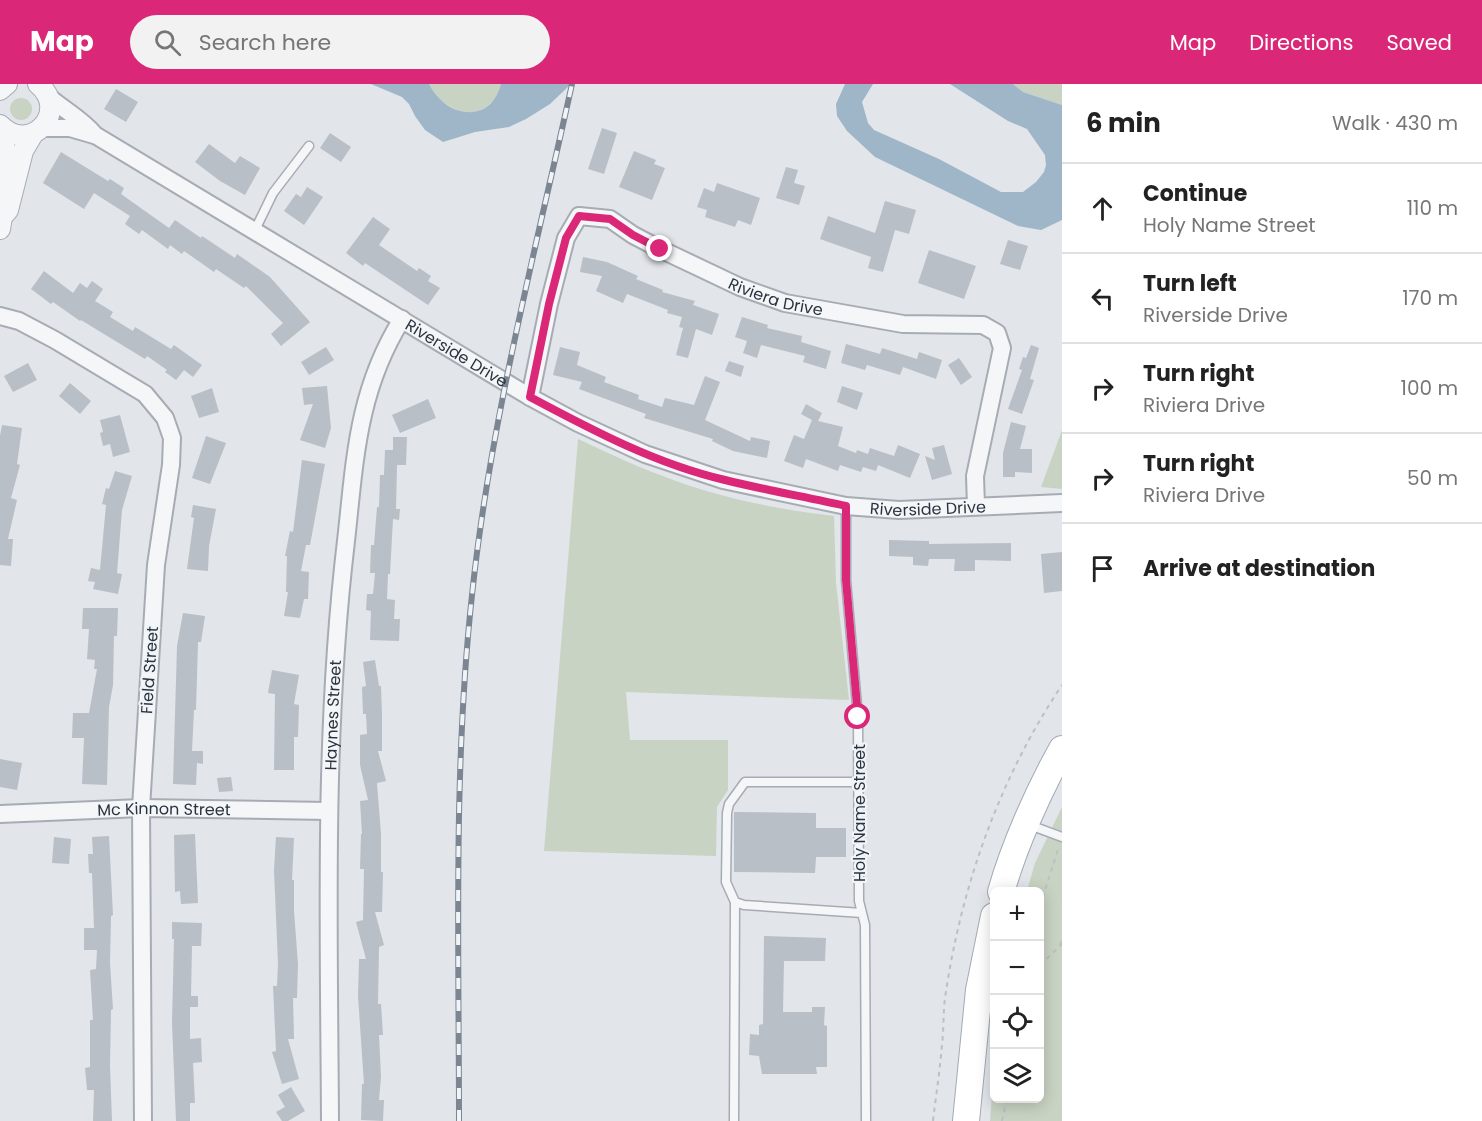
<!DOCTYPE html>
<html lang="en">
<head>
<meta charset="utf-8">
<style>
  :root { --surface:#fff; --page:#f2f2f2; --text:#222; --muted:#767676; --line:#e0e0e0; --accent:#db2777 }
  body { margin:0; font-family:Poppins,sans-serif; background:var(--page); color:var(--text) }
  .controls { position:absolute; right:18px; bottom:18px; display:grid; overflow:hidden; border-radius:9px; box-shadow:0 3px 15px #0003 }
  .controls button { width:54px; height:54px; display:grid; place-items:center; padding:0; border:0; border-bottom:2px solid var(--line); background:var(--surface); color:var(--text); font:30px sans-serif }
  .stop { position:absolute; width:18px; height:18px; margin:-14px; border:4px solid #db2777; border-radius:50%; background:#fff }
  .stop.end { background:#db2777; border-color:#fff; box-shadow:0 2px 6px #0008 }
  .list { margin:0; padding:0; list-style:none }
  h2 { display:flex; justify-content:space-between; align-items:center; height:78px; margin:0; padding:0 24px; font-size:26px }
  h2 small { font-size:20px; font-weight:400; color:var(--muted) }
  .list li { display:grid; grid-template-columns:39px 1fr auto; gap:18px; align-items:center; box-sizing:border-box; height:90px; padding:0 24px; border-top:2px solid var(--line) }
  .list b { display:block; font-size:22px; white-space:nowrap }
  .list p { margin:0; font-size:20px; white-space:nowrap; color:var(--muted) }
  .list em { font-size:20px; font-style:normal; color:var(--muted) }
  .icon { flex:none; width:33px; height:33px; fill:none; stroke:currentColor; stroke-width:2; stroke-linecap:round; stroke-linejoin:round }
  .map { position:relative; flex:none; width:1062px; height:1037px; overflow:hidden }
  header { display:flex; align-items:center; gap:36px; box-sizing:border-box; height:84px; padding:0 30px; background:var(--accent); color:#fff }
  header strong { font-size:28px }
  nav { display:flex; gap:33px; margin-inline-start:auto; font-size:21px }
  .search { width:420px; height:54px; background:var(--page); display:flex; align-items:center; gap:15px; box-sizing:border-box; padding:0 21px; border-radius:33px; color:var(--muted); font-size:22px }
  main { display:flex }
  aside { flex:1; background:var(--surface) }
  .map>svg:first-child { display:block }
</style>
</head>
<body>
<header>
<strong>Map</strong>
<div class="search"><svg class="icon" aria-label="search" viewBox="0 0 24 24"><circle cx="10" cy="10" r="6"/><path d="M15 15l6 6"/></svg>Search here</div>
<nav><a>Map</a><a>Directions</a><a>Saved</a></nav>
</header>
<main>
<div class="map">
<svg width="1062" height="1037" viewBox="0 0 1062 1037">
  <rect width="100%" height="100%" fill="#e2e5ea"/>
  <!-- green -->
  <path fill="#c9d3c3" d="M420,0H505C477,47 454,28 420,0Z
    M1013,0H1062V21L1023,8Z
    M10 25a11 11 0 1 1 22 0a11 11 0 1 1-22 0Z
    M1062,346V405L1041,403Z
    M578,355C610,370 642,385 676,397C726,415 781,426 834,432L836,499L849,616L626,608L630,656H728V706L717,723L716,772L544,767Z
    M1062,723V1037H990L994,985V1014H1040V808L1027,807L1035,779Z"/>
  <!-- water -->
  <path fill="#9eb6c8" d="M371,0H429C445,33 490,42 501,0H571L550,20L526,35L509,43L475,48L443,58L425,46L415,32L409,20L402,13Z
    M845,0H873L862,18L868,39L874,46L939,75L1001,108H1023L1036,98L1044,88L1046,81L1045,71L1027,45L1008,37L950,0H1013L1023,8L1062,21V136L1041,146L1018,142L875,73L847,47L837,32L836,20Z"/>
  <!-- building -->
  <path fill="#b9bfc6" d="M116,5L138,18L126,38L104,25Z
    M602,44L617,49L604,90L588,85Z
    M330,49L351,63L341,78L320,64Z
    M209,60L235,79L240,72L260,84L245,111L220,97L195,78Z
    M634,67L656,76L654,80L665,84L652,116L619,103Z
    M61,68L108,97L110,95L124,104L121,110L169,144L175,136L201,154L202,152L235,174L237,170L270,193L310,238L281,262L271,250L283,239L246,202L244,204L216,185L214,188L184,167L182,170L170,161L168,165L142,146L139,150L125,140L130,132L94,109L84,125L43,99Z
    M786,83L798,86L794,99L805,102L799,121L776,114Z
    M717,99L760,114L751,141L738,136L735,143L705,133L707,126L697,123L704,104L714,108Z
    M307,103L323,113L304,141L284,127L296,110L301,113Z
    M885,117L916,126L909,150L895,146L883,188L868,184L871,173L820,155L828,132L875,149Z
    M373,133L390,145L379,161L417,187L419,184L431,192L428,197L440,204L428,221L365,179L363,182L346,169Z
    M1008,156L1028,162L1020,186L1000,180Z
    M929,166L976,182L964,215L918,199Z
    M583,173L607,178L638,192L636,195L663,206L662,208L695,217L693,221L719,230L712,251L696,245L688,274L676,271L683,244L679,243L682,233L667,229L668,226L627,210L623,219L596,207L602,192L580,188Z
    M44,187L73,209L80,199L87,204L92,197L103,205L95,217L113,228L110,233L133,247L135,243L171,265L174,261L202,281L193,293L184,286L176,296L165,288L167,286L147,272L145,275L81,236L80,237L53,218L51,220L31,205Z
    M742,233L768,241L767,244L802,252L801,258L831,267L826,285L803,278L805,272L761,261L757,274L743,269L747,257L735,253Z
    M846,260L880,270L882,264L917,275L919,268L942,276L936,295L903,283L900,291L867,281L865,286L841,279Z
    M1031,261L1039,264L1030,295L1034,296L1022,330L1008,325L1022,286L1019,285L1023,273L1026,274Z
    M326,263L334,276L309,291L301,278Z
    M560,263L580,268L577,281L606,293L604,298L639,311L638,315L662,323L665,314L694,321L705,292L720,298L705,336L750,357L751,353L770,357L767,374L733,367L712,357L713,355L644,334L646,330L579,305L582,298L553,291Z
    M959,274L972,293L961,301L948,281Z
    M729,277L744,282L741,293L725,287Z
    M28,279L37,296L13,308L4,292Z
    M70,299L91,317L80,330L59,312Z
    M327,302L331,344L325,364L300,356L313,320L304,321L302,304Z
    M842,302L863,309L857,326L837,318Z
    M212,304L219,328L199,334L191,312Z
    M428,315L436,334L400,349L392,331Z
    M806,320L822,329L818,337L843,343L838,362L856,369L857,366L868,370L870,364L894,372L898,361L920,370L910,394L878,381L876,387L863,383L861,388L840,381L838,387L806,375L803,384L784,377L794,351L804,355L812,336L801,330Z
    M120,331L130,368L113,373L110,360L103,362L100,349L103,348L100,336Z
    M1011,338L1026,342L1020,365H1032V389L1015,388V393H1003V369Z
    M2,341L22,344L17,380L20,381L11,414L17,416L8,455H13L11,482L0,481V352Z
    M206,352L226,359L210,400L192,394Z
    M393,353H407L406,381H397L396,425H400L399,436L393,435L390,490H388L387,515L395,516L394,535H400L399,557L370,556L371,527L366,526L367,510H373L375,489H370L371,461H374L377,423H379L380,391H384L385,366H393Z
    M944,361L952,390L932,396L925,372L935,376L932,364Z
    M302,376L325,380L310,461H306L301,487L309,488L308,515H304L300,534L284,532L288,508H286L287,472H285L290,447L293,448Z
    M115,387L132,392L122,426L117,489L122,490L118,510L93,505L95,498L88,497L91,484L100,486L106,421L102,420L106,404L109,405Z
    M193,421L216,425L209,462L208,487L187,485L194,434L191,433Z
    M889,456L929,457V460L1011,459V477L975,476V487H954L955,475H929L928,482L913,481V473L889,472Z
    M1062,468V507L1044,509L1041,470Z
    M83,524H118L117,552H114L113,601L109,623L107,701L82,700L84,654H72L73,629H89L97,585H94L95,576L87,575L89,545H82Z
    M183,529L205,532L201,558H198L196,626H194L192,667H203V680L197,679L196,701L173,700L177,562Z
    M375,576L379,602H381L382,630V667H378L386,697L377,699L381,750V788H383L382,828H375L384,861L379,863L378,920H381L383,951H379L381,993L379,1016H384L383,1037L361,1036L362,1000H364L358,912L359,875H366L356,838L363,836L364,785H360L361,750H362L360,717L368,716L360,681V651L367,650L366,630H363L362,603L366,602L363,578Z
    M272,586L299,591L294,620L299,621L298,653H294V686H274L275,610L268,609Z
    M0,675L22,679L17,706L0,703Z
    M231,693L233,707L219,708L217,694Z
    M734,728L816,729V744H846V773H816L815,789L734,788Z
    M195,750L198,819L181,820L180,807L175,808L174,751Z
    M109,752L113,831L111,832L110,879L113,925L111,926L110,982L112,1037H93L94,1006H87L85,984L90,983V936H93L90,886L96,885L97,866H84V844H94L92,789H89L88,770H93L92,753Z
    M54,753L71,755L69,780L52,779Z
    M276,753L294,754L292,796H294V827L298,880L297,914H293L294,955H288L299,995L282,1000L272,968L276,967L273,902H277L278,880L274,786Z
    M172,838L202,839L201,862H192L191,912H198V923H190V955L201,954L202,978L193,979L195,1019H190V1037H176L172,939L174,855H172Z
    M764,852L826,854L825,877H784L783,928H812V923H825L824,941L827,942V983H816L817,990H762L759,972L749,971L750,950L759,951V941L763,940Z
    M291,1003L305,1027L288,1037H282L276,1028L285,1023L278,1011Z"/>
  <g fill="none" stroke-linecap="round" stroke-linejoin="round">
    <defs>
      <path id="service" d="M255,146L273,109L309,62
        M846,422V496L858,633L859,817L865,841L866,1037
        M859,698H745L729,720L727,729L726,798L735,818L744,821L862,829
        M1027,740L1062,753
        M734,1037L735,818"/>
      <g id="minor">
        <path id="s1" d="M49,13C64,26 82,35 95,51L530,313L578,339L645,370L723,396L846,422L899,426L1062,419"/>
        <path d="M42,44H70L94,51"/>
        <path d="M0,232L19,237L55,256L145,310L165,334L172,354L171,381L156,481L141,724L143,1037"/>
        <path id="s2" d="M530,313L549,220L566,154L579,132L610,135L633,151L660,165L740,203L785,219L903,240L983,241L997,249L1002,264L975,392L976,422"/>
        <path id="s3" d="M0,730L141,724L328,727"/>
        <path id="s4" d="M330,1037C329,843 323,650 346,457C355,376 357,307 402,235"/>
      </g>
      <path id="tertiary" d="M0,6L7,0
        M0,41C30,72 71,27 38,0
        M0,108C3,86 7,66 2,43
        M0,145L2,133L8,126L23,67L33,50"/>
      <path id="primary" d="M1001,808C1014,762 1039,706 1062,665
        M966,1037L979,906L994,832"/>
    </defs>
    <!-- service casing -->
    <use href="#service" stroke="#a7acb4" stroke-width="11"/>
    <!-- minor casing -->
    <use href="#minor" stroke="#a7acb4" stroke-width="20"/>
    <!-- tertiary casing -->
    <use href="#tertiary" stroke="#a7acb4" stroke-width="22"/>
    <!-- primary casing -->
    <use href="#primary" stroke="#a1abb5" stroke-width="28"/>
    <!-- path -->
    <path stroke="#bbc0c5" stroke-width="2" stroke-dasharray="4.5 4.5" stroke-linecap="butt" d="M1040,822L1059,762
      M1060,861L1062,855
      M1040,881L1062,860
      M933,1037C936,1011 940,986 942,960C944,945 943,929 945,914C961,803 999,695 1062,601
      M1002,1037L1007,1014"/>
    <!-- service -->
    <use href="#service" stroke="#f4f6f8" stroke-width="8"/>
    <!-- minor -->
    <use href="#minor" stroke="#f4f6f8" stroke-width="16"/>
    <!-- tertiary -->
    <use href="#tertiary" stroke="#f4f6f8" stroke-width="20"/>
    <!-- primary -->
    <use href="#primary" stroke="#fff" stroke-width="26"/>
    <defs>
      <path id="rail" d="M459,1037C459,861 453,686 472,511C490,339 535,169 572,0"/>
    </defs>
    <!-- rail casing -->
    <use href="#rail" stroke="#7c8693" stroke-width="6"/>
    <!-- rail -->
    <use href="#rail" stroke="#f1f4f7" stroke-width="4" stroke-dasharray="11" stroke-linecap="butt"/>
  </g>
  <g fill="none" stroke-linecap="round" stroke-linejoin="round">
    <!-- route -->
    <path stroke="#db2777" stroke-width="8" d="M660,165L633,151L610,135L579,132L566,154L549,220L530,313C592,346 656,380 725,396C765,406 806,413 846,422V496L858,633"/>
  </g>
  <g text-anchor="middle" stroke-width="4.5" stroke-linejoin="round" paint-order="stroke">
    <!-- street labels -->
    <g font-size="16" fill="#2a3441" stroke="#f1f4f7">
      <text dy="6" stroke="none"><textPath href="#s2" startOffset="404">Riviera Drive</textPath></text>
      <text dy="6" stroke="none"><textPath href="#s1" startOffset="482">Riverside Drive</textPath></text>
      <text dy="6" stroke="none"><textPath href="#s1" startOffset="986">Riverside Drive</textPath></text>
      <text transform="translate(149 586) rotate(-86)" y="6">Field Street</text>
      <text dy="6" stroke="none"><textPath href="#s4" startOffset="406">Haynes Street</textPath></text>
      <text dy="6" stroke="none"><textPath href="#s3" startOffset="164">Mc Kinnon Street</textPath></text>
      <text transform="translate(859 729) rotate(-90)" y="6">Holy Name Street</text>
    </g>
  </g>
</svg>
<div class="controls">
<button>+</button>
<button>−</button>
<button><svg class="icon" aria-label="locate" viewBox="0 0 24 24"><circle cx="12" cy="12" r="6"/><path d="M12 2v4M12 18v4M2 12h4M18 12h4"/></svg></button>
<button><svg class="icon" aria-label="layers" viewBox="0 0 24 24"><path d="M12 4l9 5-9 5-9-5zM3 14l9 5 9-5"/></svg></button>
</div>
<div class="stop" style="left:858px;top:633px"></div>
<div class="stop end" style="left:660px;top:165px"></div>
</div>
<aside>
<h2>6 min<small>Walk · 430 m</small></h2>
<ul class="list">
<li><svg class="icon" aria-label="ahead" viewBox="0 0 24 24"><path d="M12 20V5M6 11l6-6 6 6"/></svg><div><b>Continue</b><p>Holy Name Street</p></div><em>110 m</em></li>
<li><svg class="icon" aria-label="left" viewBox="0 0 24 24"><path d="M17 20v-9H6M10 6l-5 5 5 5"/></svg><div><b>Turn left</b><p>Riverside Drive</p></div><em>170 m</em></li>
<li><svg class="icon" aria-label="right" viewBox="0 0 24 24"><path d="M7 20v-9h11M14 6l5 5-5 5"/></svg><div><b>Turn right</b><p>Riviera Drive</p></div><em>100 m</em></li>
<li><svg class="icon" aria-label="right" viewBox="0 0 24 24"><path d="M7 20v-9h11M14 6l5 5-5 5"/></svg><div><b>Turn right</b><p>Riviera Drive</p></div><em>50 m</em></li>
<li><svg class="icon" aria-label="arrive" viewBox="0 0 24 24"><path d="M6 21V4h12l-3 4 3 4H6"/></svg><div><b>Arrive at destination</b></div></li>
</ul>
</aside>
</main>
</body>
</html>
